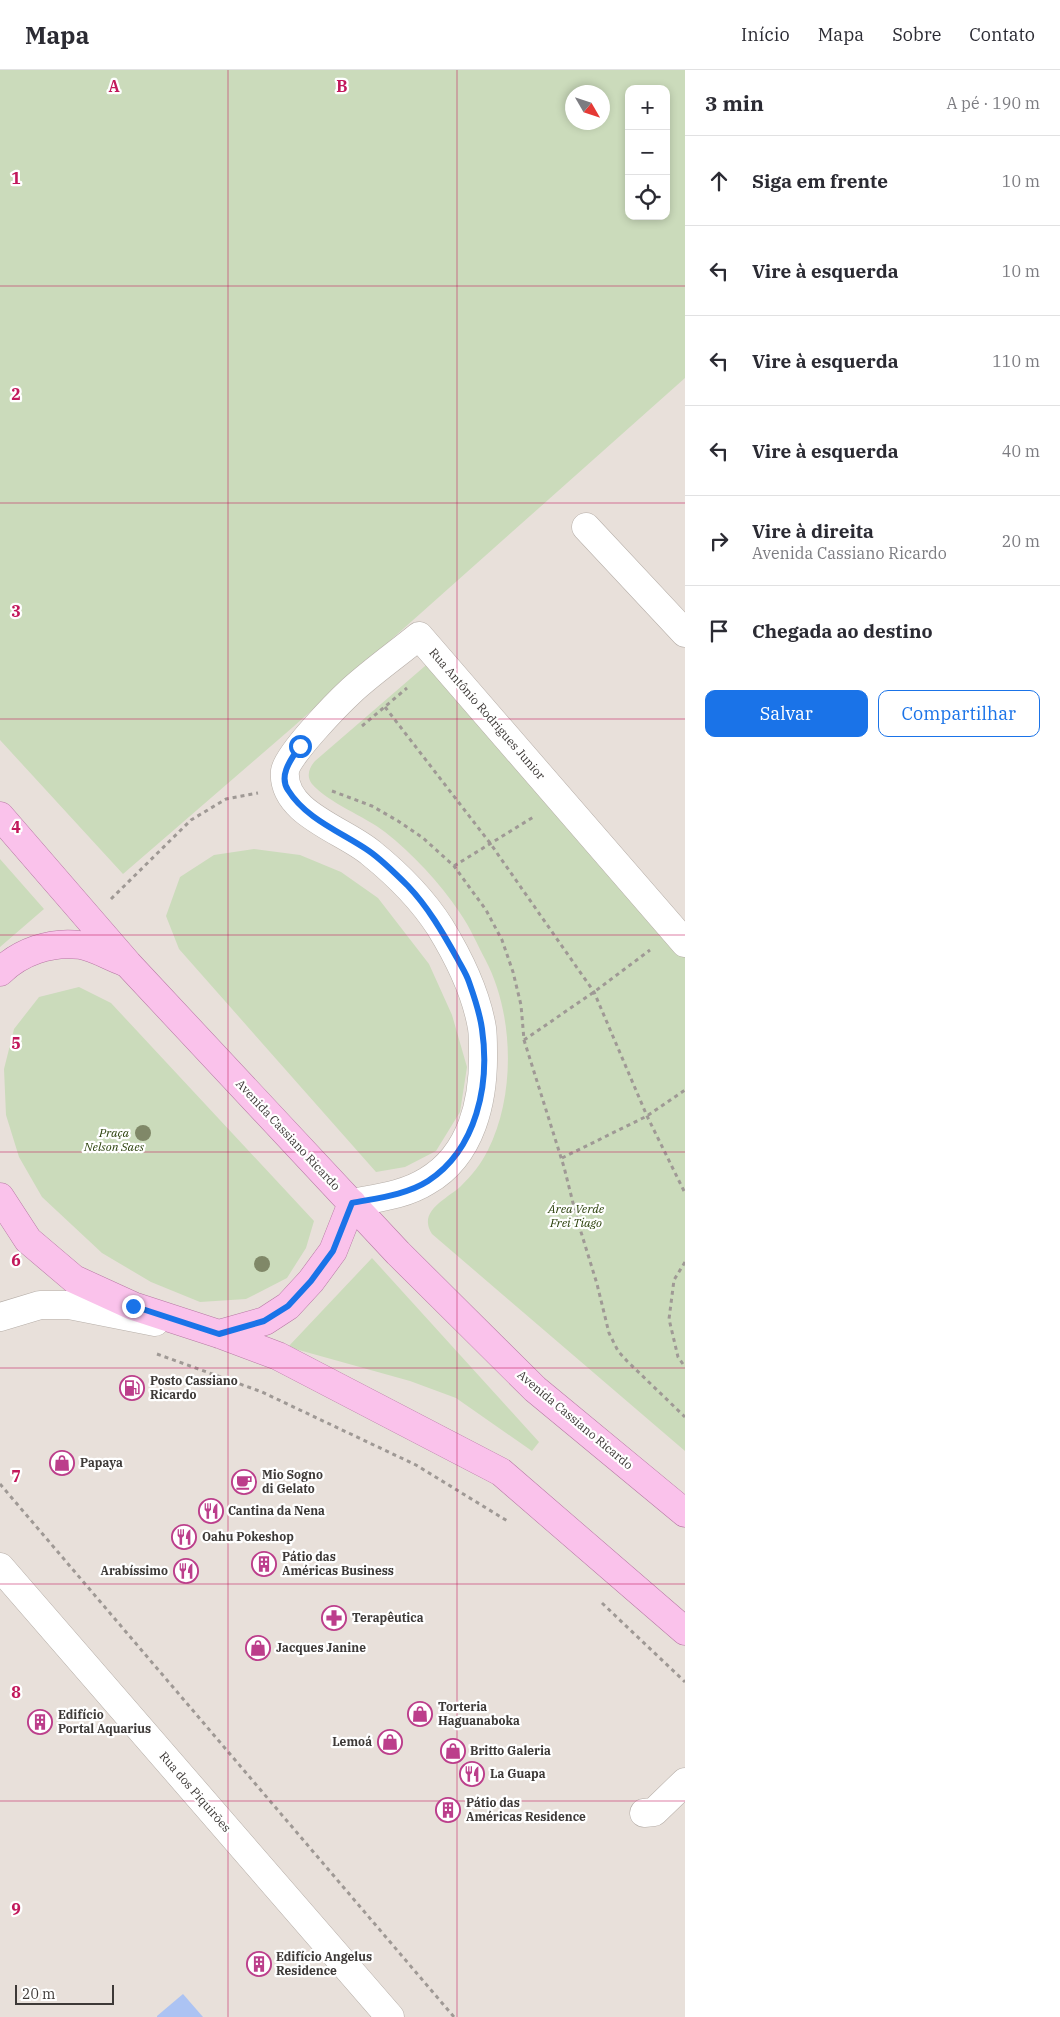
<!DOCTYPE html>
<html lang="pt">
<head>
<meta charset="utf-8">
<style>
  :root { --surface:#fff; --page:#f7f7f7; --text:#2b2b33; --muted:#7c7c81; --line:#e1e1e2; --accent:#1a73e8 }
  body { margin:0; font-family:"IBM Plex Serif",serif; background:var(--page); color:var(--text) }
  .controls { position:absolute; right:15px; top:15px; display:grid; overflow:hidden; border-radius:10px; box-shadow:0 2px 8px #0003 }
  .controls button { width:45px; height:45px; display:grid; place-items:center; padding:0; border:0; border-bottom:1px solid var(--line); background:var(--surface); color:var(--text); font:25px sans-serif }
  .compass { position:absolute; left:565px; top:15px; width:45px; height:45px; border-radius:50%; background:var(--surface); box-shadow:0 2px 8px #0003; rotate:129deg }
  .scale { position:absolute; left:15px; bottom:12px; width:99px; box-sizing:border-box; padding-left:5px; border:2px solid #3d3937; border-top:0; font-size:14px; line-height:18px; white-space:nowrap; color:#3d3937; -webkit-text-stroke:4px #fff; paint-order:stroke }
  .stop { position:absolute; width:15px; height:15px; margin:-11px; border:4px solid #1a73e8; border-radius:50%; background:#fff }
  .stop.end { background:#1a73e8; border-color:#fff; box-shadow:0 1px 5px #0008 }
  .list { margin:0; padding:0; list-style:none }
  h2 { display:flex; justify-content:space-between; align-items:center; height:65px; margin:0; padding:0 20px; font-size:21px }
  h2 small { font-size:16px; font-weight:400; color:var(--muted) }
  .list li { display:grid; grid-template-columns:32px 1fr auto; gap:15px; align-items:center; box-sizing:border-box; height:90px; padding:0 20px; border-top:1px solid var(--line) }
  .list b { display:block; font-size:19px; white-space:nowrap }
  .list p { margin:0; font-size:16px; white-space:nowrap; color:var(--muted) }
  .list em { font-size:16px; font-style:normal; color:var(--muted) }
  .actions { display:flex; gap:10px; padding:15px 20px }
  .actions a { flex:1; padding:11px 0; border:1px solid var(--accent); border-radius:10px; text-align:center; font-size:18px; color:var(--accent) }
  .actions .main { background:var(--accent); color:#fff }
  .icon { flex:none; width:28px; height:28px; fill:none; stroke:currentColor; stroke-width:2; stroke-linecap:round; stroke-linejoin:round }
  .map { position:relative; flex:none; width:685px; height:1947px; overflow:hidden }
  header { display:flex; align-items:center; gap:30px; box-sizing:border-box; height:70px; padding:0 25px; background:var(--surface); border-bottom:1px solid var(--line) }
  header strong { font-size:24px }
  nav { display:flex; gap:28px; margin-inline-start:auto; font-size:18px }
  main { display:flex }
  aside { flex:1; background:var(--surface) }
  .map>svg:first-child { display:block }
</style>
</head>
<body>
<header>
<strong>Mapa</strong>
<nav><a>Início</a><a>Mapa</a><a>Sobre</a><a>Contato</a></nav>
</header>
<main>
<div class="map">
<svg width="685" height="1947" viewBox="0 0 685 1947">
  <rect width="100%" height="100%" fill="#e8e0da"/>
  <!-- green -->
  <path fill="#cbdbbb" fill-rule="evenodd" d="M0,0H685V308L293,657L123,804L0,670ZM629,19H666V146H629ZM572,22H602V52H572Z
    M432,590L685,883V1381L432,1164C417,1141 447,1129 461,1116C472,1105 481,1094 488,1080C516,1025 514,943 485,889C477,874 470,857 460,843C440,813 413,784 385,762C366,747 327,732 312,714C306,706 309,698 315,691Z
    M254,779L300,785L341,802L378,828L429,894L452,945L467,997L460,1042L436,1081L405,1097L376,1102L179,879L166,846L180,807L214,785Z
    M0,789L44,839L0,877Z
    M79,917L111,933L314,1151L306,1178L287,1208L246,1229L200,1232L151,1212L102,1183L42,1127L19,1087L6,1045L4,999L14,959L39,927Z
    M372,1188L539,1372L532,1381L456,1328L410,1311L288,1277Z"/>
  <!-- water -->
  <path fill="#acc3f3" d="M183,1924L203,1947H157V1946Z"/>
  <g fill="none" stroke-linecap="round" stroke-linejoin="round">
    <defs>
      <path id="minor" d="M586,457L685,563
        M352,1133C377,1128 405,1125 427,1111C472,1085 484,1030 483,981C483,974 483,965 482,958C476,922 459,888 440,857C422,829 397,804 371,783C344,760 281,743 285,701C287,685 338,633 352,620C373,601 397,584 419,566L685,873
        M0,1247L40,1235H69L155,1252
        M0,1497L390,1947
        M644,1743L654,1742L685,1712"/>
      <path id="major" d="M0,746L128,894L398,1183L535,1319L685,1443
        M0,902C20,882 51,871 80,875C94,877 110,887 124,892
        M0,1127L28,1170L74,1209L133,1236L219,1264L278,1286L501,1402L685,1561
        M219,1264L265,1251L288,1236L311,1211L333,1181L352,1133"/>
    </defs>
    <!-- minor casing -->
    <use href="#minor" stroke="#b6aea8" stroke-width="29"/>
    <!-- major casing -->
    <use href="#major" stroke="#b678a3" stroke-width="29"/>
    <!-- path -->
    <path stroke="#9f9995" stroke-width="3" stroke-dasharray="4 4" stroke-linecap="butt" d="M385,637L490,773L594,922L647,1046L685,1123
      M362,656L407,618
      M332,721L372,736L398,751L423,768L454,796L486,840L502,870L513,902L521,935L524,970L564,1097L577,1149L597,1214L609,1263L618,1281L627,1291L685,1347
      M454,796L535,746
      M111,829L191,750L226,729L258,723
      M524,970L594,922L650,880
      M562,1088L647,1046L685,1020
      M685,1192L674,1210L669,1249L678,1287L685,1297
      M157,1284L262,1322L416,1395L509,1452
      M0,1414L454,1947
      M602,1533L685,1612"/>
    <!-- minor -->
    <use href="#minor" stroke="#fff" stroke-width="28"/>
    <!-- major -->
    <use href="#major" stroke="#fac2eb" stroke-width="28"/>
  </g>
  <!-- trees -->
  <g fill="#808868">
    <circle cx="143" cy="1063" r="8"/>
    <circle cx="262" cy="1194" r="8"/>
  </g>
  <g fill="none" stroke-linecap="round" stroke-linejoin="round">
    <!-- route -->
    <path stroke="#1a73e8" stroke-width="6" d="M133,1236L219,1264L264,1251L288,1236L311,1211L333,1181L352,1133C377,1128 406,1125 428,1111C477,1079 490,1014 482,959C480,944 474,926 469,912C466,903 461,896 457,888C443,863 428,837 408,816C396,804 382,790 369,781C341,762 306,749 288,720C278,705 292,688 300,676"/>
  </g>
  <!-- grid -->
  <path fill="none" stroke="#c2185b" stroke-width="1" stroke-opacity="0.55" d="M228,0V1947M457,0V1947M0,216H685M0,433H685M0,649H685M0,865H685M0,1082H685M0,1298H685M0,1514H685M0,1731H685"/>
  <!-- icons -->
  <defs>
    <symbol id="fuel-ring" viewBox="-11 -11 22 22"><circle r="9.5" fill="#fff" stroke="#bc3e8b" stroke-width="1.5"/><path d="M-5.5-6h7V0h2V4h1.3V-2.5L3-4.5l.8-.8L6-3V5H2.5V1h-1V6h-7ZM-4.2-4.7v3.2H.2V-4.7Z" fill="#bc3e8b"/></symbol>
    <symbol id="shop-ring" viewBox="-11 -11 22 22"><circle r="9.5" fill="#fff" stroke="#bc3e8b" stroke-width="1.5"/><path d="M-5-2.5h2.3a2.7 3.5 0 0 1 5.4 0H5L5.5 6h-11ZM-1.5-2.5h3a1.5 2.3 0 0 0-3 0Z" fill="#bc3e8b"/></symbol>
    <symbol id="cafe-ring" viewBox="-11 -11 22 22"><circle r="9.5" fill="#fff" stroke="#bc3e8b" stroke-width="1.5"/><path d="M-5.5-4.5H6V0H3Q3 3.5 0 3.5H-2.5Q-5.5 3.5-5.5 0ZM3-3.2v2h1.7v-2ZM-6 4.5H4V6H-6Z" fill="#bc3e8b"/></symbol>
    <symbol id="restaurant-ring" viewBox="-11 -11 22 22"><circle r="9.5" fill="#fff" stroke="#bc3e8b" stroke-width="1.5"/><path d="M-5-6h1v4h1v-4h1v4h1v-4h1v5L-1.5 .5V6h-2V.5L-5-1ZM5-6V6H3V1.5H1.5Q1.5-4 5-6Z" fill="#bc3e8b"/></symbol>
    <symbol id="building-ring" viewBox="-11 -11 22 22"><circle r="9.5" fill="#fff" stroke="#bc3e8b" stroke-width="1.5"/><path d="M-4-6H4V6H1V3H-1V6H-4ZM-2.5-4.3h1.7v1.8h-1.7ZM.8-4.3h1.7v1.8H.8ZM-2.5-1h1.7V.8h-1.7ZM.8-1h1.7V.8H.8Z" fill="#bc3e8b"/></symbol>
    <symbol id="pharmacy-ring" viewBox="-11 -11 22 22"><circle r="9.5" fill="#fff" stroke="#bc3e8b" stroke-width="1.5"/><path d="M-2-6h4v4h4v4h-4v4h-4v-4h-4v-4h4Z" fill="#bc3e8b"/></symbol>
  </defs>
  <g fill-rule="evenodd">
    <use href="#fuel-ring" x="118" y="1304" width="28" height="28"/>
    <use href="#shop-ring" x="48" y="1379" width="28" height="28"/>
    <use href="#cafe-ring" x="230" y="1398" width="28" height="28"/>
    <use href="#restaurant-ring" x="197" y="1427" width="28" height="28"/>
    <use href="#restaurant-ring" x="170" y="1453" width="28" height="28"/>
    <use href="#building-ring" x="250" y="1480" width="28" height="28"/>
    <use href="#restaurant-ring" x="172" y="1487" width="28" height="28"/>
    <use href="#pharmacy-ring" x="320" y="1534" width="28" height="28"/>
    <use href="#shop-ring" x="244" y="1564" width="28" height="28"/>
    <use href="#shop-ring" x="406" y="1630" width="28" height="28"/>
    <use href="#building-ring" x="26" y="1638" width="28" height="28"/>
    <use href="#shop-ring" x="376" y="1658" width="28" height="28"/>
    <use href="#shop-ring" x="439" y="1667" width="28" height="28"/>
    <use href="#restaurant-ring" x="458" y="1690" width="28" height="28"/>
    <use href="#building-ring" x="434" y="1726" width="28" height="28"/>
    <use href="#building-ring" x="245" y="1880" width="28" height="28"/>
  </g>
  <g text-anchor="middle" stroke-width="4.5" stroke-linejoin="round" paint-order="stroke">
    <!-- street labels -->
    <g font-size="12" fill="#3d3937" stroke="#fff">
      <text transform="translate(487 644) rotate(49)" y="4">Rua Antônio Rodrigues Junior</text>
      <text transform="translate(288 1065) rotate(47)" y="4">Avenida Cassiano Ricardo</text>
      <text transform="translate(575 1350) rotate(40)" y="4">Avenida Cassiano Ricardo</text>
      <text transform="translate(195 1722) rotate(49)" y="4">Rua dos Piquirões</text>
    </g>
    <!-- park labels -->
    <g font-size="12" font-style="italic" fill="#2a400a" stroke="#fff">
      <text x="114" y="1067">Praça<tspan x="114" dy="14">Nelson Saes</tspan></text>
      <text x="576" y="1143">Área Verde<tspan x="576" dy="14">Frei Tiago</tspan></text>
    </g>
    <!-- poi labels -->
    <g font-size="12" font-weight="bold" fill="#3d3937" stroke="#fff" text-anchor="start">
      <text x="150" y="1315">Posto Cassiano<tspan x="150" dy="14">Ricardo</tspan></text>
      <text x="80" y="1397">Papaya</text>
      <text x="262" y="1409">Mio Sogno<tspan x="262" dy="14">di Gelato</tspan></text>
      <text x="228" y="1445">Cantina da Nena</text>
      <text x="202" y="1471">Oahu Pokeshop</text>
      <text x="282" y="1491">Pátio das<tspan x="282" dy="14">Américas Business</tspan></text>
      <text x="168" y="1505" text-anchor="end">Arabíssimo</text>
      <text x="352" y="1552">Terapêutica</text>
      <text x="276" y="1582">Jacques Janine</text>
      <text x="438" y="1641">Torteria<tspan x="438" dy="14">Haguanaboka</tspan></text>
      <text x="58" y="1649">Edifício<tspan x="58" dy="14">Portal Aquarius</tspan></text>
      <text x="372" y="1676" text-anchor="end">Lemoá</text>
      <text x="470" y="1685">Britto Galeria</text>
      <text x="490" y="1708">La Guapa</text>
      <text x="466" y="1737">Pátio das<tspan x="466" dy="14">Américas Residence</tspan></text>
      <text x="276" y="1891">Edifício Angelus<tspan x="276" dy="14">Residence</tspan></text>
    </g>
  </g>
  <g font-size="16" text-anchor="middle" font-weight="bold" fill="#c2185b" stroke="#fff" stroke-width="4.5" stroke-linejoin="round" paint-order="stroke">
    <text x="114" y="22">A</text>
    <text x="342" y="22">B</text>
    <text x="16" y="114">1</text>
    <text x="16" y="330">2</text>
    <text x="16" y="547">3</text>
    <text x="16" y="763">4</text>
    <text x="16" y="979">5</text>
    <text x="16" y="1196">6</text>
    <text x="16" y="1412">7</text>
    <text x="16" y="1628">8</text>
    <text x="16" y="1845">9</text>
  </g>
</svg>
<div class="controls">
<button>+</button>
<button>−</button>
<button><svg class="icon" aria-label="locate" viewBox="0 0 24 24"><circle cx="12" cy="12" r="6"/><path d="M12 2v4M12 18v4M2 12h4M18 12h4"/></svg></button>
</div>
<svg class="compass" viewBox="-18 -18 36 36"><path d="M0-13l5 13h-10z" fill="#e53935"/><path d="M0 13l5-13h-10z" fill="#7c7c81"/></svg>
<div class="scale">20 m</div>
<div class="stop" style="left:300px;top:676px"></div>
<div class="stop end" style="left:133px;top:1236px"></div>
</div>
<aside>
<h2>3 min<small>A pé · 190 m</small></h2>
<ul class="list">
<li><svg class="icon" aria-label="ahead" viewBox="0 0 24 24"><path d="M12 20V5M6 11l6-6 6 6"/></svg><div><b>Siga em frente</b></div><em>10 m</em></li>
<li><svg class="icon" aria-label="left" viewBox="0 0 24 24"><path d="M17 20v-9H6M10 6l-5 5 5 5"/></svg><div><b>Vire à esquerda</b></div><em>10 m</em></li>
<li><svg class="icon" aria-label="left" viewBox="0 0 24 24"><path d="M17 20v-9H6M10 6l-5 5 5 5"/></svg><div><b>Vire à esquerda</b></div><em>110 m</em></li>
<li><svg class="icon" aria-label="left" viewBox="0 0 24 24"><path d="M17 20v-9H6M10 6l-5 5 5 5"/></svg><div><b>Vire à esquerda</b></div><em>40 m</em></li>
<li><svg class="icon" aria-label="right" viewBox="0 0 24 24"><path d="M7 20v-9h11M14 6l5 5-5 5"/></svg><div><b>Vire à direita</b><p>Avenida Cassiano Ricardo</p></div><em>20 m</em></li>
<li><svg class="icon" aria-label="arrive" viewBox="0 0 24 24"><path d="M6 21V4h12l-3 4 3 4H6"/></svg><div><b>Chegada ao destino</b></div></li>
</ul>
<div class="actions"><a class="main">Salvar</a><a>Compartilhar</a></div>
</aside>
</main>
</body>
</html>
